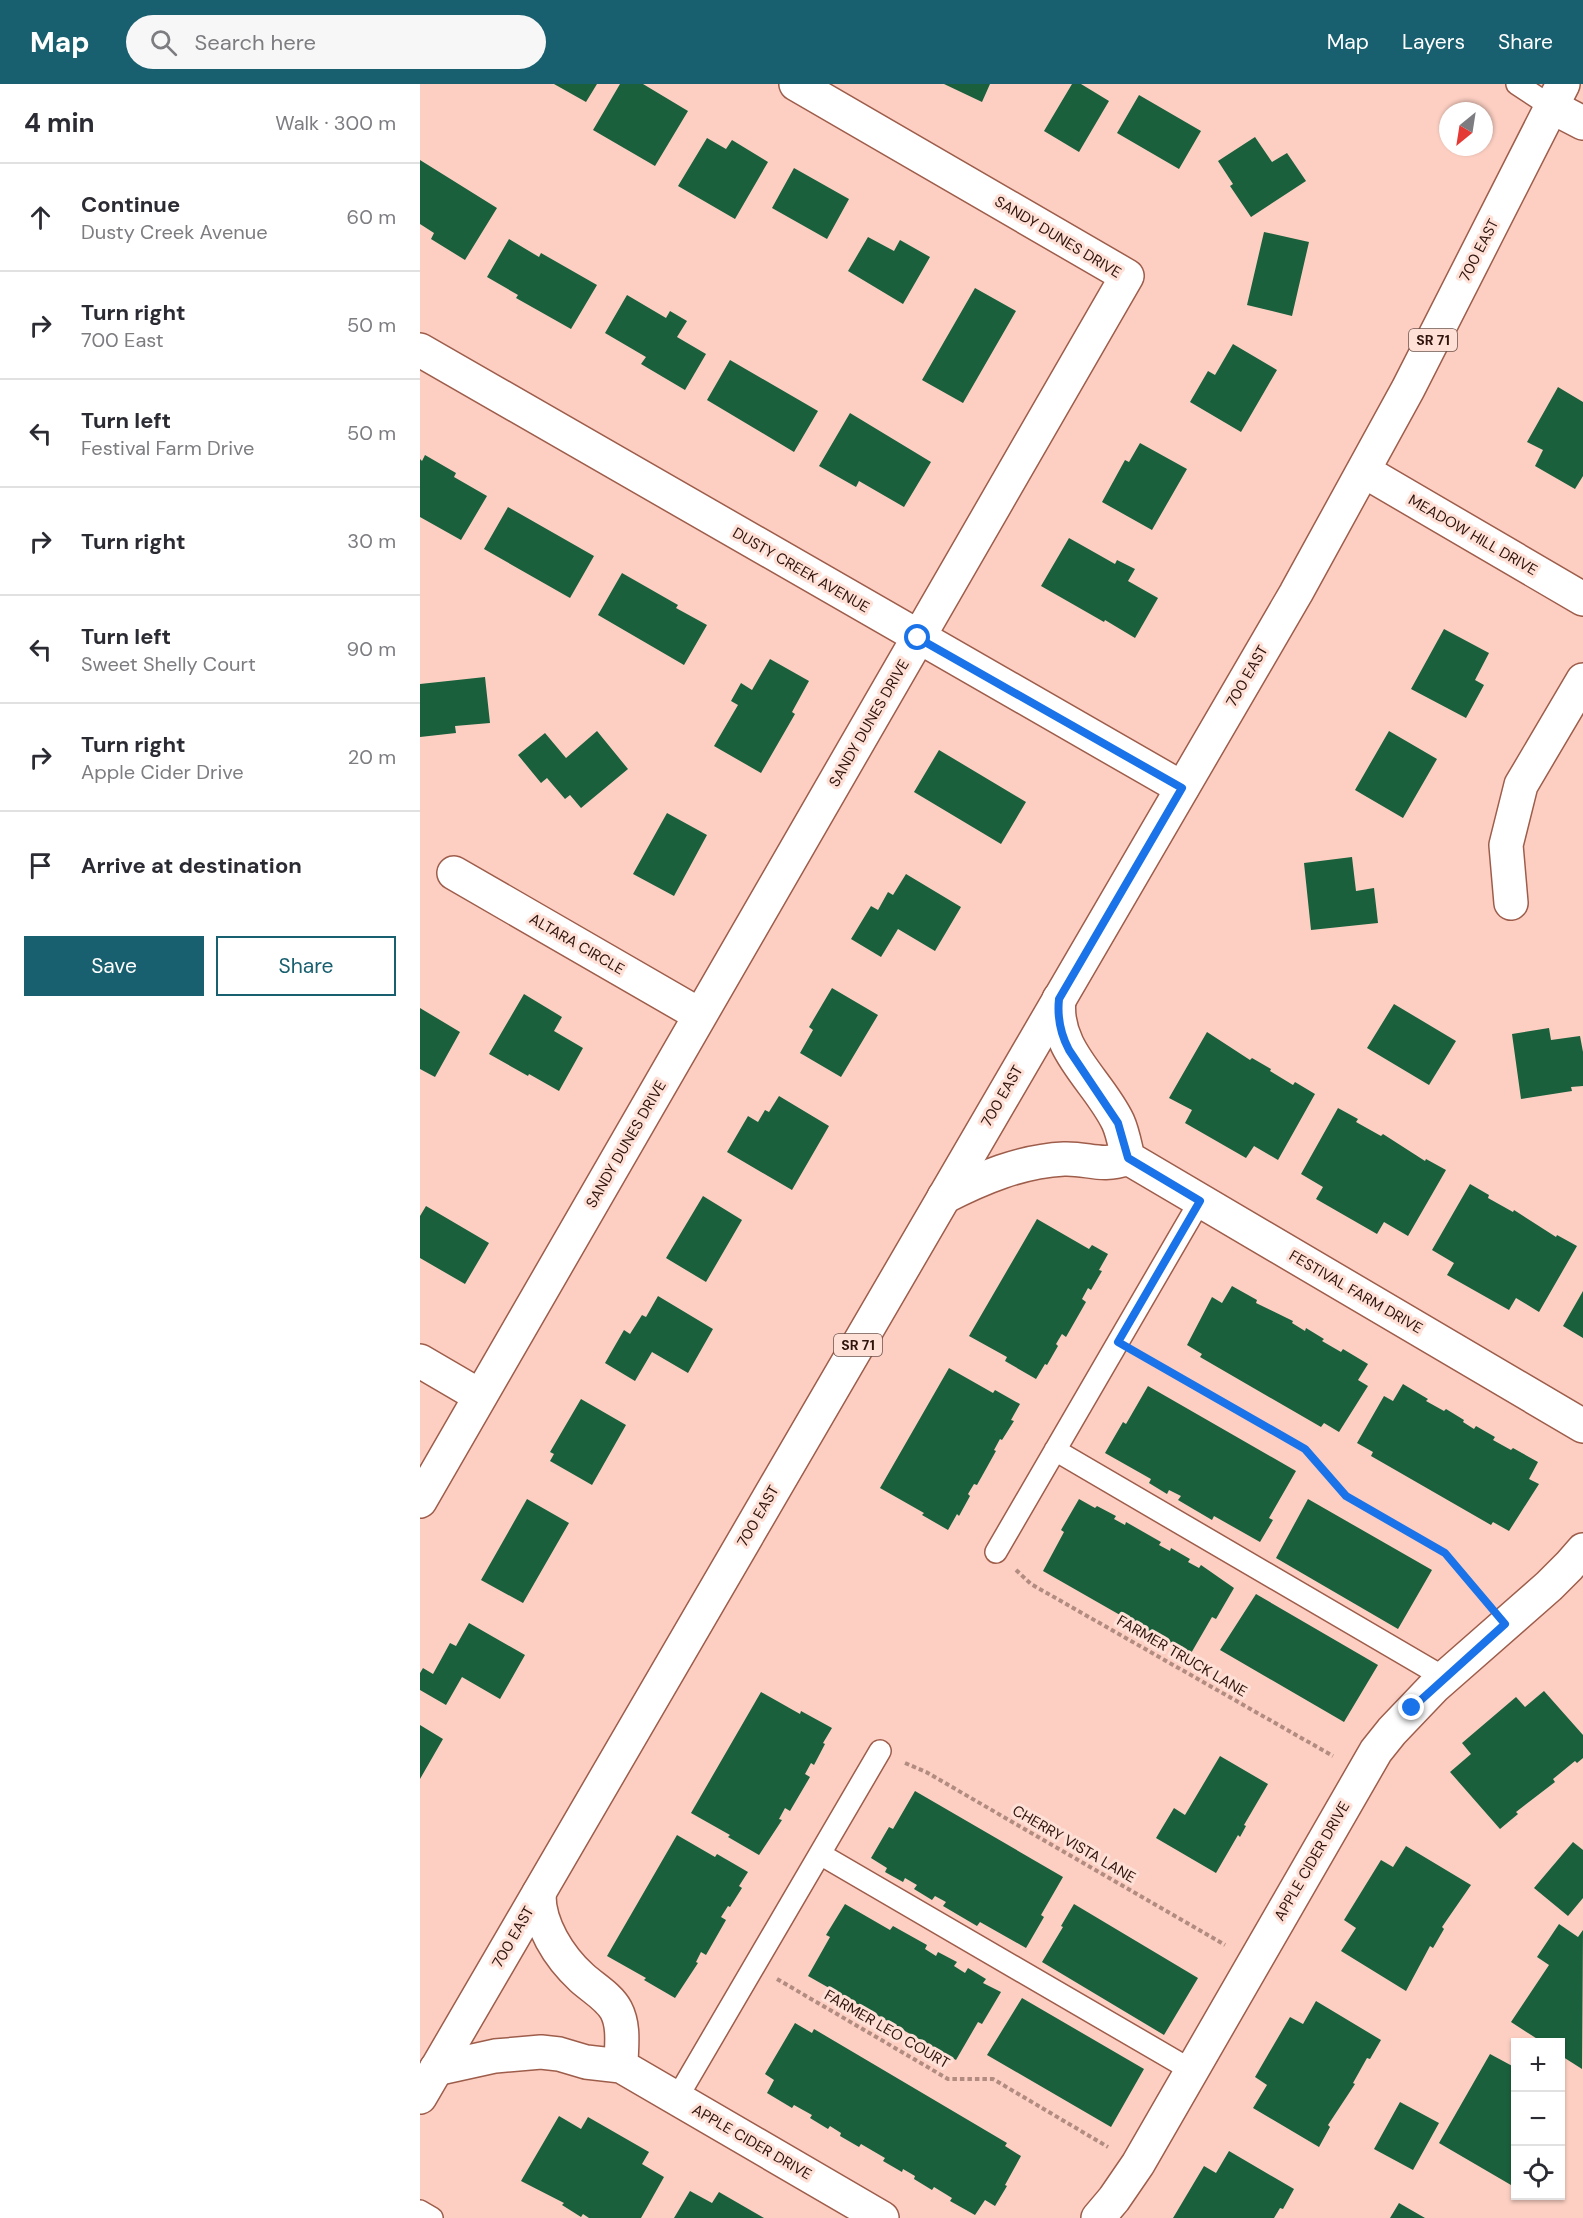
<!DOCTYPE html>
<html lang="en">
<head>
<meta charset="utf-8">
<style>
  :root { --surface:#fff; --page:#f7f7f7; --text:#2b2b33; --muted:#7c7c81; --line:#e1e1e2; --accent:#185f6f }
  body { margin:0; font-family:"DM Sans",sans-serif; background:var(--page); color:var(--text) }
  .controls { position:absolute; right:18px; bottom:18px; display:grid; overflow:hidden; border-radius:0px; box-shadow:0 2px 4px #0004 }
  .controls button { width:54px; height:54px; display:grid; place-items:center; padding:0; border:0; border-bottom:2px solid var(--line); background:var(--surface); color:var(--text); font:30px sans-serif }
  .compass { position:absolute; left:1019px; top:18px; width:54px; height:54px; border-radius:50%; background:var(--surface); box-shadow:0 2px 4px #0004; rotate:210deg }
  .stop { position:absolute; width:18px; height:18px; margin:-14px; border:4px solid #1a73e8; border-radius:50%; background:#fff }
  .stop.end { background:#1a73e8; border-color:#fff; box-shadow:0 2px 6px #0008 }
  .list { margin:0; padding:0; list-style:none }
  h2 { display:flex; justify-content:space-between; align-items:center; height:78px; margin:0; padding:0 24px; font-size:26px }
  h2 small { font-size:20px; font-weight:400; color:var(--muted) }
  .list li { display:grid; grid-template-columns:39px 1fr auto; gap:18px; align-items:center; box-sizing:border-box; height:108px; padding:0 24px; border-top:2px solid var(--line) }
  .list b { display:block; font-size:22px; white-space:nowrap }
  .list p { margin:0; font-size:20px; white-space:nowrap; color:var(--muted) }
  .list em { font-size:20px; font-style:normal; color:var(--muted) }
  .actions { display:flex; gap:12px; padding:18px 24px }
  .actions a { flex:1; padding:14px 0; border:2px solid var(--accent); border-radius:0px; text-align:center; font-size:21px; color:var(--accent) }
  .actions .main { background:var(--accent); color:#fff }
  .icon { flex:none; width:33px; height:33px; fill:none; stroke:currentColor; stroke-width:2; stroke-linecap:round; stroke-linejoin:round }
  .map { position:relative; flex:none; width:1163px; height:2134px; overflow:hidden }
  header { display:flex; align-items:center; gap:36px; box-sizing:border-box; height:84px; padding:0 30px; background:var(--accent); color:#fff }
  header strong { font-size:28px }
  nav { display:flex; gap:33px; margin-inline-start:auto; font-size:21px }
  .search { width:420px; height:54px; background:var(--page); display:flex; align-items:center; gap:15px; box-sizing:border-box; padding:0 21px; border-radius:33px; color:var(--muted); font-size:22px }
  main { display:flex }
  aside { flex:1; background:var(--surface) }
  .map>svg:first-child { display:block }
</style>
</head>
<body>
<header>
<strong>Map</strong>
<div class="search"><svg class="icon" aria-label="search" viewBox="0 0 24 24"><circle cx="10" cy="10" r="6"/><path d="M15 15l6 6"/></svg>Search here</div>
<nav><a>Map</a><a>Layers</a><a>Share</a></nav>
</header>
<main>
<aside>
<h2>4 min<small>Walk · 300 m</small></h2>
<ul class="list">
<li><svg class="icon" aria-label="ahead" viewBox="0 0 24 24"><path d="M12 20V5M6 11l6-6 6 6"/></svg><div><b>Continue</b><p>Dusty Creek Avenue</p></div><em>60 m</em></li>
<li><svg class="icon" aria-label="right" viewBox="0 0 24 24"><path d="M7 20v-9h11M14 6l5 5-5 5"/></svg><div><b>Turn right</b><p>700 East</p></div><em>50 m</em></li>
<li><svg class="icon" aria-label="left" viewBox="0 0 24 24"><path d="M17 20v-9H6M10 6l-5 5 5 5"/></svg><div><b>Turn left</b><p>Festival Farm Drive</p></div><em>50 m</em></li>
<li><svg class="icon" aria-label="right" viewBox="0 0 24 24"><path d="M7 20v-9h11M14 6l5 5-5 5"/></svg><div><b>Turn right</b></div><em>30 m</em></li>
<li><svg class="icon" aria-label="left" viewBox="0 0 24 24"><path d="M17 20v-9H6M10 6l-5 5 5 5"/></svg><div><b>Turn left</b><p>Sweet Shelly Court</p></div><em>90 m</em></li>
<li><svg class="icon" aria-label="right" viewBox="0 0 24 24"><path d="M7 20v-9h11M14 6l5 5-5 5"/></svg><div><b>Turn right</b><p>Apple Cider Drive</p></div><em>20 m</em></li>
<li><svg class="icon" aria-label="arrive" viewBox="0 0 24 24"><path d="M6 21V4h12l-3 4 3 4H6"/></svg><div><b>Arrive at destination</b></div></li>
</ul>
<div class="actions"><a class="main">Save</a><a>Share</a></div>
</aside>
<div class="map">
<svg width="1163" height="2134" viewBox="0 0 1163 2134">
  <rect width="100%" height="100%" fill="#fccfc2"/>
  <!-- building -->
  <path fill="#1a603c" d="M134,0H177L166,18Z
    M200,0H223L268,27L235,82L173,46Z
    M524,0H570L562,18Z
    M652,0H661L689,17L659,68L624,47Z
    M719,11L781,47L759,85L697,49Z
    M835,53L852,78L867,69L886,97L831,133L810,102L813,100L798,77Z
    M287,54L306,65L312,56L348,78L315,135L258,102Z
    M0,76L77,124L45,176L11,155L14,149L0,140Z
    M374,84L429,115L407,155L352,124Z
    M844,148L889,158L872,232L827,221Z
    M448,153L474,167L480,156L510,173L483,220L428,187Z
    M89,155L119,173L121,169L177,201L151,245L96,214L98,211L67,193Z
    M555,204L596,227L543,319L502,296Z
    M207,211L246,234L250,227L267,237L257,253L286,270L265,306L221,280L226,273L185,249Z
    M813,260L857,286L821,348L770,318L788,287L795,291Z
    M310,276L398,327L374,368L287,316Z
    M1138,303L1163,318V392L1155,405L1115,382L1123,366L1107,358Z
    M430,329L511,378L484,423L439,397L436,403L399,382Z
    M720,359L767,385L732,446L682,418L705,376L709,378Z
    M5,371L36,389L34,393L67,412L41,456L0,433V375L2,377Z
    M88,423L174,472L150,514L64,465Z
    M649,454L695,480L697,476L715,485L708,497L738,514L715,554L685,536L684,538L621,502Z
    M202,489L258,521L256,524L287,541L264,581L178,531Z
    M1024,545L1069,569L1055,596L1064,601L1046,634L991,605Z
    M350,575L389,597L372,628L375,630L341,689L294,662L318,621L311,617L321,599L332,606Z
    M65,593L70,639L35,642L36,649L0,653V600Z
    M177,647L208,685L161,724L150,711L145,715L127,694L121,699L98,671L125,649L146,674Z
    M969,647L1017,675L983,734L935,706Z
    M519,666L606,718L581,760L494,708Z
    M247,729L287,751L254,812L213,790Z
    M932,773L936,807L954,804L958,839L891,846L884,779Z
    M486,790L541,823L515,867L478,845L461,873L431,855L451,822L458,826L468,808L473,811Z
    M412,904L458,931L421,993L380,969L393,946L389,943Z
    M104,910L142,933L134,947L163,964L139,1007L109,990L108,992L69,970Z
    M974,920L1036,957L1009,1001L947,964Z
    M0,924L40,948L15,993L0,985Z
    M1129,944L1131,956L1160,952L1163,968V1002L1151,1003L1152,1007L1101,1015L1092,950Z
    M787,948L830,976L832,974L851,985L850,987L873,1001L875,998L895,1010L858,1076L834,1062L826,1074L765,1039L772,1026L749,1014Z
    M359,1012L409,1042L372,1106L307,1068L328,1032L338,1038L345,1026L349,1028Z
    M918,1024L938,1035L936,1038L961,1052L963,1050L1005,1077L1006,1075L1026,1086L988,1152L964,1138L957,1150L896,1115L903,1103L881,1090Z
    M1050,1100L1069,1111L1068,1114L1093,1128L1094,1126L1136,1153L1137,1151L1157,1162L1119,1228L1096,1214L1089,1226L1027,1191L1034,1179L1012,1166Z
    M283,1112L322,1136L286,1198L246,1174Z
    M6,1122L69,1159L45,1200L0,1174V1132Z
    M617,1135L669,1165L672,1161L688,1170L679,1186L682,1187L671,1206L668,1204L662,1215L666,1218L646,1253L642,1250L636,1260L638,1262L627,1281L625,1280L616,1295L585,1277L587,1273L549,1252Z
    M812,1202L837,1216L836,1219L873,1237L872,1239L885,1247L886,1244L904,1255L902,1257L921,1268L923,1265L948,1280L938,1296L948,1302L919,1348L904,1339L901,1343L780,1273L782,1270L767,1261L792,1213L802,1219Z
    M1163,1207V1254L1143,1242Z
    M238,1212L293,1245L268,1289L232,1268L215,1297L185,1279L204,1246L210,1250L222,1231L226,1233Z
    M529,1284L573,1309L575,1306L600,1320L591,1336L594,1337L582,1356L580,1355L574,1366L576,1367L557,1401L554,1400L548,1410L550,1412L539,1432L537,1430L528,1446L502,1431L504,1429L460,1404Z
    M983,1300L1008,1315L1006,1317L1024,1327L1026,1325L1044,1336L1043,1338L1054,1345L1056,1342L1075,1353L1073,1356L1091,1366L1093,1364L1118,1378L1109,1395L1119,1400L1089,1447L1073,1438L1071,1441L951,1372L953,1368L937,1359L964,1312L973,1317Z
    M728,1302L876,1387L849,1434L853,1436L840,1458L794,1432L792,1436L758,1416L761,1412L749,1406L747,1410L729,1399L731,1395L685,1369L703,1338L706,1340Z
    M161,1315L206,1341L172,1401L130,1377L134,1370L130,1368Z
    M107,1415L149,1439L103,1519L61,1496Z
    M659,1415L675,1424L677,1422L696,1432L694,1435L705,1441L706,1438L741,1458L739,1461L750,1467L751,1464L770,1475L768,1478L779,1484L781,1481L814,1504L796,1535L792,1533L770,1571L623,1487L644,1448L641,1446Z
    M888,1415L1012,1486L978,1545L856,1474Z
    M836,1510L958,1581L924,1638L800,1566Z
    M49,1539L105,1571L80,1615L42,1593L26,1621L0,1606V1589L3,1584L13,1590L30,1559L36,1562Z
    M1124,1607L1163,1651V1674L1157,1679L1155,1677L1133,1695L1135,1698L1096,1728L1098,1730L1080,1745L1030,1688L1051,1670L1042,1659L1096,1613L1105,1623Z
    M341,1608L380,1630L381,1627L412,1644L403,1659L405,1660L394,1681L391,1679L385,1690L390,1693L370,1727L365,1724L359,1735L362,1736L339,1771L308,1753L310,1751L271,1729Z
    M0,1641L23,1655L0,1695Z
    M800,1672L848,1700L824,1741L826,1742L820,1753L818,1751L796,1789L736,1754L754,1724L765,1731Z
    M495,1707L643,1793L621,1831L624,1833L606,1864L560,1838L557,1842L523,1822L526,1818L515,1812L512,1816L494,1805L497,1801L485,1794L483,1798L465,1788L467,1784L451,1774L469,1743L473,1745Z
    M257,1751L295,1773L297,1770L328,1788L319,1802L322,1804L310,1823L308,1822L301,1833L306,1836L286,1871L281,1868L276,1878L278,1879L255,1914L224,1896L226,1894L187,1872Z
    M1153,1758L1163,1766V1814L1148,1832L1114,1804Z
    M986,1762L1051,1801L1022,1843L1024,1845L1013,1864L1010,1862L986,1907L921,1867L936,1844L924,1836L961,1776L973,1783Z
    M425,1820L470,1846L473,1842L507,1861L505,1865L516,1872L518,1868L537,1878L534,1882L545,1889L548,1884L566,1895L563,1899L581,1908L562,1940L558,1938L536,1976L388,1892L410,1853L406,1851Z
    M654,1820L778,1894L744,1951L622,1878L643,1843L641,1842Z
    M1139,1840L1158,1853L1163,1846L1162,1985L1140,1971V1958H1122L1091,1938L1129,1881L1117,1873Z
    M602,1914L724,1985L691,2043L567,1971Z
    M896,1917L961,1956L950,1975L947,1974L933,1999L935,2000L908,2041L910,2043L899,2063L833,2024L847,2001L835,1993L870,1933L883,1940Z
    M375,1939L392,1949L394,1945L587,2059L585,2062L601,2072L585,2101L587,2102L575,2122L565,2116L555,2131L530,2117L532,2114L514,2103L512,2106L494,2095L495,2092L483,2085L482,2088L463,2077L465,2074L441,2060L439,2063L420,2052L421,2049L410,2042L408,2045L390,2034L392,2031L374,2021L372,2024L347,2009L354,1996L345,1990Z
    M1070,1970L1096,1984V2093L1091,2101L1019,2059Z
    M980,2018L1019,2039L993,2086L954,2065Z
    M139,2032L161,2045L168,2033L229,2068L222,2080L244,2093L221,2134H169L163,2130L161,2133L142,2121L144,2119L101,2097Z
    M809,2067L874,2105L863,2125L860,2124L854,2134H753L784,2082L796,2089Z
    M270,2107L292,2119L299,2108L344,2134H254Z
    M979,2119L1005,2134H970Z"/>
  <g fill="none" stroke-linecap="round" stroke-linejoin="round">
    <defs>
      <path id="lane" d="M1097,0L1132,23
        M635,1366L1025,1594
        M576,1468L780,1117
        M400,1770L771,1986
        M257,2014L460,1667
        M0,2127L12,2134"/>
      <path id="street" d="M1132,23L1163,39
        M0,266L762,704
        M944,387L1163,515
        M34,789L280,931
        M1091,819L1086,761L1101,701L1163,596
        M639,915C633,966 678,996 698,1038C703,1049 705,1062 708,1074L1163,1342
        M524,1113C561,1094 601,1077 644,1075C669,1074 681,1084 708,1074
        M0,1277L60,1312
        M0,1417L707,192L376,0
        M119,1809C118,1840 139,1873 162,1894C173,1904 189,1913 196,1926C205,1943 201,1964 201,1982
        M16,1985L75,1972L121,1968L139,1970L166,1978L201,1982L462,2134
        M678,2134L694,2115L718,2080L956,1667L972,1647L1014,1603L1129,1502L1149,1482L1163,1466"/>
      <path id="primary" d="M0,2013L876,509L988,305L1143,0"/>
    </defs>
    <!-- lane casing -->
    <use href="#lane" stroke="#9e5d4b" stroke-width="24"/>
    <!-- street casing -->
    <use href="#street" stroke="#9e5d4b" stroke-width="36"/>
    <!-- primary casing -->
    <use href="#primary" stroke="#9e5d4b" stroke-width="36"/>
    <!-- path -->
    <path stroke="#b28c81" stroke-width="4" stroke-dasharray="4.5 3" stroke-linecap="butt" d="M722,1271L886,1365L926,1412L1025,1469L1064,1514
      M596,1486L611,1500L913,1672
      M485,1679L506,1688L805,1861
      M357,1895L528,1995H573L688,2063"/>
    <!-- lane -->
    <use href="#lane" stroke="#fff" stroke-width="21"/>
    <!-- street -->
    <use href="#street" stroke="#fff" stroke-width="33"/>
    <!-- primary -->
    <use href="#primary" stroke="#fff" stroke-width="33"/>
  </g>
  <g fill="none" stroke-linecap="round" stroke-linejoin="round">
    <!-- route -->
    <path stroke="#1a73e8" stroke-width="8" d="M498,554L762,704L639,915C637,934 640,949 649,966L698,1039L708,1074L780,1117L698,1258L885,1365L926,1412L1025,1469L1085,1540L992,1624"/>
  </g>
  <g text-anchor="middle" stroke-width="6" stroke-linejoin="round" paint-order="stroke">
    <!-- shield labels -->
    <g fill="#ffe0d7" stroke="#6d5149" stroke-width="1.5">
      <rect x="989" y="245" width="48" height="22" rx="4.5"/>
      <rect x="414" y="1250" width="48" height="22" rx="4.5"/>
    </g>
    <g font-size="14" font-weight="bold" fill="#2e140c">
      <text x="1013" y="261">SR 71</text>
      <text x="438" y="1266">SR 71</text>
    </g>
    <!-- street labels -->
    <g font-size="15" fill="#2e140c" stroke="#ffe0d7">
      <text transform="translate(638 153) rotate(31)" y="5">SANDY DUNES DRIVE</text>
      <text transform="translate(1059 166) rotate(-63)" y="5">700 EAST</text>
      <text transform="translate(1053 451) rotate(30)" y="5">MEADOW HILL DRIVE</text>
      <text transform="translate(381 486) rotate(30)" y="5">DUSTY CREEK AVENUE</text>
      <text transform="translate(827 592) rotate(-60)" y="5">700 EAST</text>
      <text transform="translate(449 639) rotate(-60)" y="5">SANDY DUNES DRIVE</text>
      <text transform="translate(157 860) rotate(30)" y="5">ALTARA CIRCLE</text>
      <text transform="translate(582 1012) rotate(-60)" y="5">700 EAST</text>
      <text transform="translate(206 1060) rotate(-60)" y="5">SANDY DUNES DRIVE</text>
      <text transform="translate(936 1208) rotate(30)" y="5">FESTIVAL FARM DRIVE</text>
      <text transform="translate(338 1432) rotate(-60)" y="5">700 EAST</text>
      <text transform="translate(762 1572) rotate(30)" y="5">FARMER TRUCK LANE</text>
      <text transform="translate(654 1760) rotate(30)" y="5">CHERRY VISTA LANE</text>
      <text transform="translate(892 1777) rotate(-60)" y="5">APPLE CIDER DRIVE</text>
      <text transform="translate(93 1853) rotate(-60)" y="5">700 EAST</text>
      <text transform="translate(467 1945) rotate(30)" y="5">FARMER LEO COURT</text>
      <text transform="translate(332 2058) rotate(30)" y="5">APPLE CIDER DRIVE</text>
    </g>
  </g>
</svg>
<div class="controls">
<button>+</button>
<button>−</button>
<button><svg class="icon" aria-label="locate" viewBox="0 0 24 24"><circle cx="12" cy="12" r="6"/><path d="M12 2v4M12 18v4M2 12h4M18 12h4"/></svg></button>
</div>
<svg class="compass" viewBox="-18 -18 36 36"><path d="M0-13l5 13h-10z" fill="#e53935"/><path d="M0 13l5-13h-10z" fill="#7c7c81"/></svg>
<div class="stop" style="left:498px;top:554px"></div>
<div class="stop end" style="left:992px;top:1624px"></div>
</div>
</main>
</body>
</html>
